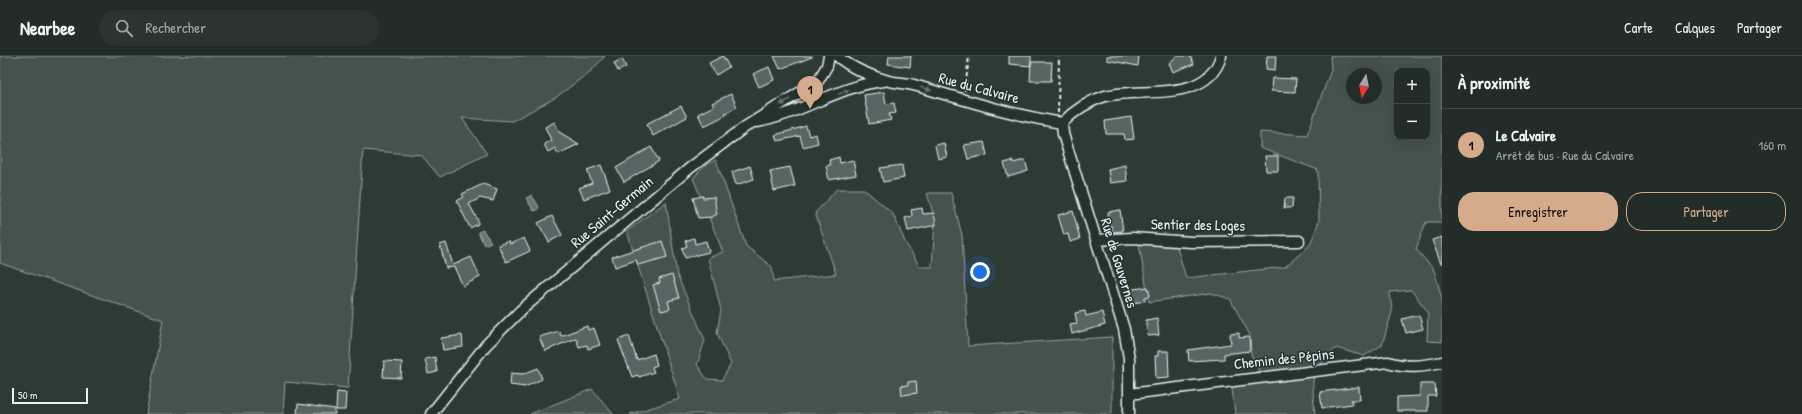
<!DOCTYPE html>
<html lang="fr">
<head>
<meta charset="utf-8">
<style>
  :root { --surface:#222c28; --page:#2a3430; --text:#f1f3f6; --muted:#a2a7a8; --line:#3f4845; --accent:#d6ab8b }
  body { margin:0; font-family:"Patrick Hand",sans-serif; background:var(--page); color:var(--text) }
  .controls { position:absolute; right:12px; top:12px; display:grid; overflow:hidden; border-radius:8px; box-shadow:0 4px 16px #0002 }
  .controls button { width:36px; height:36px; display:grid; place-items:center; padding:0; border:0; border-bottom:1px solid var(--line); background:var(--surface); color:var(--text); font:20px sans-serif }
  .compass { position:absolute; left:1346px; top:12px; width:36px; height:36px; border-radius:50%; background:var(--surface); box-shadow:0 4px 16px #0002; rotate:190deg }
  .scale { position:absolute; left:12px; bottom:10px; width:76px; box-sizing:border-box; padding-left:4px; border:2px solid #e8f1f8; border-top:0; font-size:11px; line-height:14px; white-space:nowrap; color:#e8f1f8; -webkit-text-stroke:3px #26332d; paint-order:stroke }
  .you { position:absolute; left:980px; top:216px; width:14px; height:14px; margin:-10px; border:3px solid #fff; border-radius:50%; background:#1a73e8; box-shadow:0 0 0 6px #1a73e833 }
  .badge { display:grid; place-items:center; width:26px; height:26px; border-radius:50%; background:var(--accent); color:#111; font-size:13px; font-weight:700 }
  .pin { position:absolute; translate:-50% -33px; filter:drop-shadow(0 1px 2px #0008) }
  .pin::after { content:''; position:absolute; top:21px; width:14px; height:12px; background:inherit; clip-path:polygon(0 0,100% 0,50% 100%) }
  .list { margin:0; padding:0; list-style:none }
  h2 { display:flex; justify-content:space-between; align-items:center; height:52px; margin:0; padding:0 16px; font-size:17px }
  h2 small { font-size:13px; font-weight:400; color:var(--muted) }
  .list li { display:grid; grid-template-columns:26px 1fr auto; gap:12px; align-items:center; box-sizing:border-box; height:72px; padding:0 16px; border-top:1px solid var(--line) }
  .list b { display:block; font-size:15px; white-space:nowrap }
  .list p { margin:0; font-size:13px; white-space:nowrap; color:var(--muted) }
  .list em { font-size:13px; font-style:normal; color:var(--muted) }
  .actions { display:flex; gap:8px; padding:12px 16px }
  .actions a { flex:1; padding:9px 0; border:1px solid var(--accent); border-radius:16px; text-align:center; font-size:14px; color:var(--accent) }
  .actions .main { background:var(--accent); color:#111 }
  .icon { flex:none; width:22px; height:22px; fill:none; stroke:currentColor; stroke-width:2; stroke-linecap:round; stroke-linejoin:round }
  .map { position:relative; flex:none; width:1442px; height:358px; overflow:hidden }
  header { display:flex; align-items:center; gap:24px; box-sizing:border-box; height:56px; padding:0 20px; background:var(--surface); border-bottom:1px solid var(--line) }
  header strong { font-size:19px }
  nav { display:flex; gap:22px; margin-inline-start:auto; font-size:14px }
  .search { width:280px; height:36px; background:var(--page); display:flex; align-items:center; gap:10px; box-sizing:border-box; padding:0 14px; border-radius:22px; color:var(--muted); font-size:15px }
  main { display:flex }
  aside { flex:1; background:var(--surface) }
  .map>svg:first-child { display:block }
</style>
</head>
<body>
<header>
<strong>Nearbee</strong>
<div class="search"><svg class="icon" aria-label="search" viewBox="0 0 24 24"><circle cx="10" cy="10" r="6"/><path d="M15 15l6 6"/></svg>Rechercher</div>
<nav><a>Carte</a><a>Calques</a><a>Partager</a></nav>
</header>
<main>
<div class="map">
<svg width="1442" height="358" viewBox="0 0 1442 358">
  <rect width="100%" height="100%" fill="#2e3b35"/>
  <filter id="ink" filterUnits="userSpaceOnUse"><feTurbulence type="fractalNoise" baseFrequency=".025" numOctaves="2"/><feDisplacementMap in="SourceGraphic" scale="8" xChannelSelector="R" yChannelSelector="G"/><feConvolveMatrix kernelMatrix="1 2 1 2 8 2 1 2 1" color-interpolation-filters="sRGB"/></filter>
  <g filter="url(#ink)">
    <!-- green -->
    <path fill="#45524e" stroke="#96a2a3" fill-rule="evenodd" d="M0,0H605L591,15L555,42L512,65L462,62L487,98L440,121L421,99L363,94L348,332L285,326L283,358H146L163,264L0,207Z
      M1330,0H1442V166H1426L1416,193L1434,214L1442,243V286L1427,285L1428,256L1411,234L1390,236L1392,256L1382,289L1364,300L1336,292C1308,318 1312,322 1315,358H1235L1231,325L1259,315L1251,298L1250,279L1230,243L1211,237L1149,246L1139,188H1176L1186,222L1285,211L1310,189L1319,165L1318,114L1260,92V76L1307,79L1331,14ZM1397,15H1427V81H1397ZM1352,18H1376V42H1352Z
      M716,104L746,190L772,211L774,225L836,218L815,157L837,133H864L893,158L905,186L920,211H932L935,164L927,137H951L962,179L968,290L1112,281V358H630L680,343L627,175L666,146L677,219L705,284L697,309L707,323L722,324L731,308L717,277L721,254L708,202L723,196L693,122L706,109Z
      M592,333L613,358H530Z"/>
    <!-- water -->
    <path fill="#6b7775" stroke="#9da8a9" d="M532,139L539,151L536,155L533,154L526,142Z
      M483,174L491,186L484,189L478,176Z"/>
    <!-- building -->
    <path fill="#596563" stroke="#e8f1f8" d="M723,0L729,11L716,19L709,7Z
      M774,0H812V1L780,13Z
      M889,0H911L910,11L888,8Z
      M1009,0H1031V10L1009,8Z
      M1107,0H1139L1138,10L1107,4Z
      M1177,0H1190L1194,8L1173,16L1169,7Z
      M1267,0H1276L1275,14L1266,13Z
      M622,3L626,11L618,15L614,7Z
      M1031,6H1052L1051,25H1030Z
      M769,11L774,24L759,31L753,18Z
      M1272,22L1296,23L1295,36L1271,35Z
      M884,36L886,48L894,47L896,57L889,58L891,64L869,68L864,39Z
      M731,38L737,51L725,57L726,59L704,70L698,58L714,50L712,47Z
      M681,50L687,61L653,80L647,69L648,67Z
      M1131,61L1134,83L1125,84L1124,78H1106L1105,65Z
      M555,66L559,76L579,88L558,98L555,92L548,96L544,88L551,84L545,71Z
      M806,70L809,80L816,78L818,87L803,91L800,80L777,85L775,79Z
      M984,86L987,99L968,103L964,89Z
      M944,87L947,101L938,103L935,89Z
      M651,91L659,105L624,126L616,112Z
      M1265,100H1278V115H1266Z
      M839,101L840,107L853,104L856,119L829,124L826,110L830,109L829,104Z
      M1025,104L1028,115L1008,121L1004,107L1012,105L1013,107Z
      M601,109L610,133L584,143L579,132L592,127L587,114Z
      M902,109L904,122L883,126L880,112Z
      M1125,109L1127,125L1110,127L1108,113Z
      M750,110L754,123L736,129L732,116Z
      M790,111L795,130L774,135L770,115Z
      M483,128L497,133L493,145L480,142L469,148L478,164V168L470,172L457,145L464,141L462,138Z
      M703,140V142L714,141L717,158L712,161L698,162L693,142Z
      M1285,142H1293L1292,152H1284Z
      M922,152L923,158L934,157L936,169L908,175L905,162L912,160L911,154Z
      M1120,154L1123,175L1112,176V170L1110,171L1108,156Z
      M1073,155L1080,183L1070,186L1068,178L1064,179L1058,159Z
      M552,160L562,179L549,186L538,167Z
      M1442,181V207L1441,208L1432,184Z
      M524,182L530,195L506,206L498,189L509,185L510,188Z
      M694,182L695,188L706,185L709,196L685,202L682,192L687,190L685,185Z
      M662,185L667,201L638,209L636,204L615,211L612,201Z
      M446,187L453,209L471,201L480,221L463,230L454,211L446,212L440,189Z
      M672,219L679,242L668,245L670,253L661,255L653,229L660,227L659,223Z
      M1148,231L1150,240L1145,241V245L1127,248L1126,234Z
      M1085,255L1086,260L1102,256L1105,269L1072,278L1070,268L1077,267L1075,257Z
      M1419,259L1423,273L1406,277L1402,263Z
      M1157,262L1159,279L1148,280L1146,264Z
      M587,270L588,274L594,272L600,289L588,293L587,289L579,291L576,282L545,295L539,281L559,275L561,280Z
      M1239,277V282L1249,281L1250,295L1224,298V303L1189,305L1188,294L1231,288L1230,278Z
      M462,279L463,291L443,294L441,282Z
      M629,280L637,304L654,298L657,309L652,311L654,316L639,321L638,319L632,321L618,284Z
      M1158,295H1168L1169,321L1156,322L1155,300H1158Z
      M435,301L437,316L428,318L425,303Z
      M384,305L402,306L401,322L383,321Z
      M538,312L542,323L525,331L510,329L511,317L523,318Z
      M916,325L917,337L902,339L901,330L908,329V326Z
      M1420,328H1435L1436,340H1428V355H1397V341L1420,340Z
      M1359,331L1360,344H1351L1352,348L1322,352L1320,336Z
      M337,336L346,337L345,354H336Z
      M298,348L335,353V358H297Z"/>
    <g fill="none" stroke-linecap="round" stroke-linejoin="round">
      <defs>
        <path id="minor" d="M837,0C851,12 872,21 889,25C898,27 908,27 917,30C965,44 1012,59 1062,67
          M757,66C801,58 840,29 884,25
          M1062,67L1063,78L1124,273L1129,302V358
          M1062,67C1074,55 1089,45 1105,40C1143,31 1207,48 1221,0
          M1096,184L1132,182L1191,186L1299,185
          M1129,338L1388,306C1407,312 1423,310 1442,306
          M431,358L486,289L521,254L690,112L745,71L818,25L827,10L829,0"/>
      </defs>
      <!-- minor casing -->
      <use href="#minor" stroke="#e8f1f8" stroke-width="13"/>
      <!-- path -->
      <path stroke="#e8f1f8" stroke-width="2" stroke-dasharray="4 3" stroke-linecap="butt" d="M965,35L969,0
        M1058,57L1059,0"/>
      <!-- minor -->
      <use href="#minor" stroke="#26332d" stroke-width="10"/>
    </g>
    <!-- one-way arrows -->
    <defs><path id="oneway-solid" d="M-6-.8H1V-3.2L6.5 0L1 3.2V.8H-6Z"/></defs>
    <g fill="#6a7674">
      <use href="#oneway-solid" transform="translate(926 33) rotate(17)"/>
      <use href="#oneway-solid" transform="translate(844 36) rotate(-22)"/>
      <use href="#oneway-solid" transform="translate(785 46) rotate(149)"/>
    </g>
  </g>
  <g text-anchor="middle" stroke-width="3" stroke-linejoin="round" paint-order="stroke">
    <!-- street labels -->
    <g font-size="15" fill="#e8f1f8" stroke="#26332d">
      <text transform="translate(979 32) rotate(15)" y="5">Rue du Calvaire</text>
      <text transform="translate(612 156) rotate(-40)" y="5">Rue Saint-Germain</text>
      <text transform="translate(1198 169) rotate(1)" y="5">Sentier des Loges</text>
      <text transform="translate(1119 207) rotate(73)" y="5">Rue de Gouvernes</text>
      <text transform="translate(1284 303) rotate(-6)" y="5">Chemin des Pépins</text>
    </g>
  </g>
</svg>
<div class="controls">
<button>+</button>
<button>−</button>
</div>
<svg class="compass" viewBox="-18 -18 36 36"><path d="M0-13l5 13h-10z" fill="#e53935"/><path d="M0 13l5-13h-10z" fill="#a2a7a8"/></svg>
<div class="scale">50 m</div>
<div class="you"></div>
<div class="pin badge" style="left:810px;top:53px">1</div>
</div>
<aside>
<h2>À proximité<small></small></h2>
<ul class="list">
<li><span class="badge">1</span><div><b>Le Calvaire</b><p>Arrêt de bus · Rue du Calvaire</p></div><em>160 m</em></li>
</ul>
<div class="actions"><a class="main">Enregistrer</a><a>Partager</a></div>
</aside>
</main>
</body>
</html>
